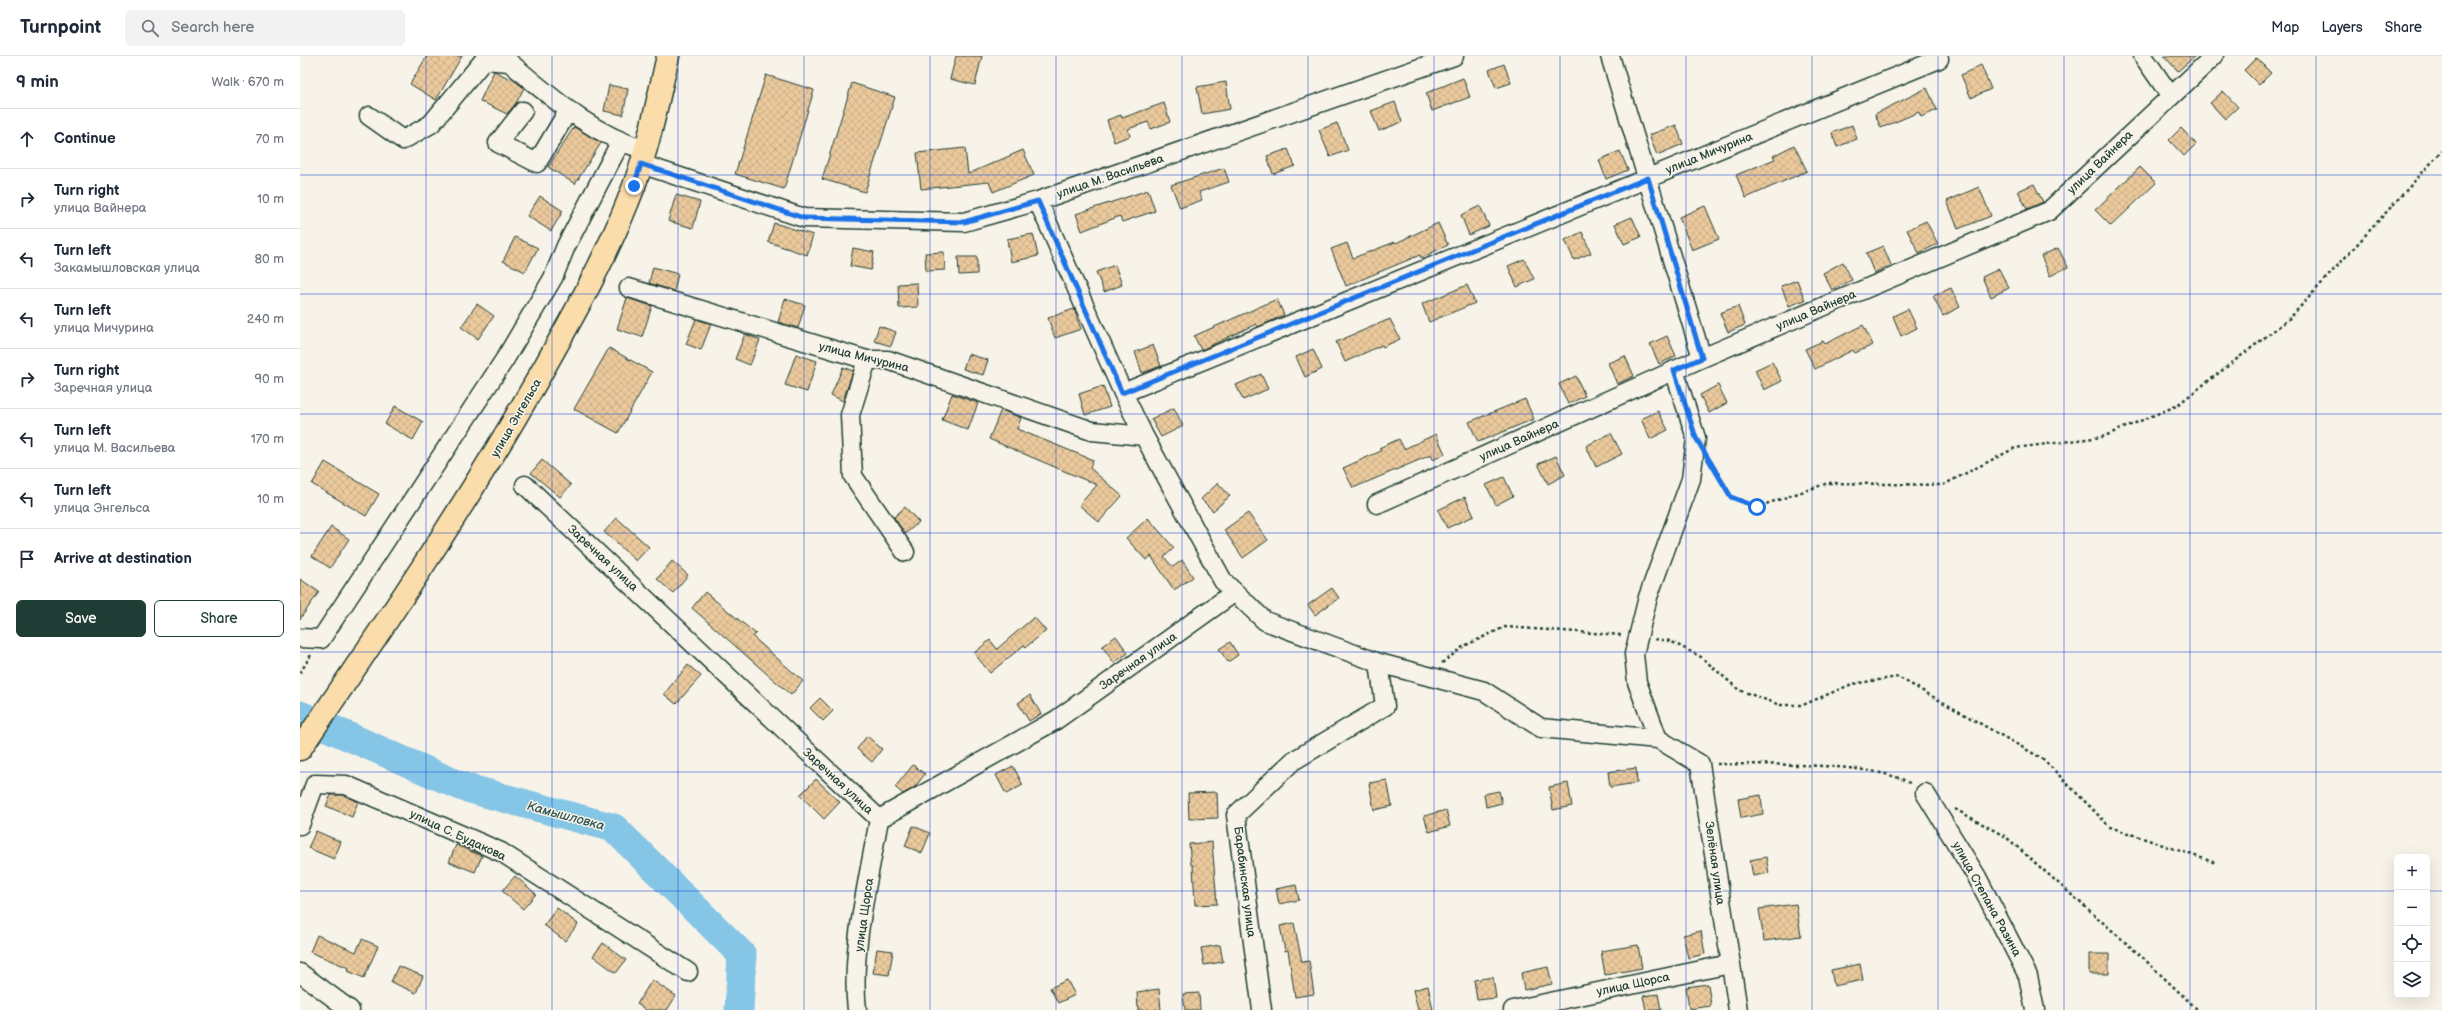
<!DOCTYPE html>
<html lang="en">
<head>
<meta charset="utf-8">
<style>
  :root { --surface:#fff; --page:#f2f2f3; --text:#1f2937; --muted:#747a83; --line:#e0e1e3; --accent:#1f3d34 }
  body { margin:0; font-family:"Balsamiq Sans",sans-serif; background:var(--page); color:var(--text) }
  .controls { position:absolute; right:12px; bottom:12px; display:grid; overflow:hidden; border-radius:6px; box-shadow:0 4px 16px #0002 }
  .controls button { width:36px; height:36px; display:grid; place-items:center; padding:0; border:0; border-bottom:1px solid var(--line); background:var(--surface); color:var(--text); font:20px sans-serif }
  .stop { position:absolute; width:12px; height:12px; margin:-9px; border:3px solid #1a73e8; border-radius:50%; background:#fff }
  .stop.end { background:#1a73e8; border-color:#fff; box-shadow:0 1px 4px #0008 }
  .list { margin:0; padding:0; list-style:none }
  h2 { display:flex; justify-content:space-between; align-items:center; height:52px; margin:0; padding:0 16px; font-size:17px }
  h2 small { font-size:13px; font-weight:400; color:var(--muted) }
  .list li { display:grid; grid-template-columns:26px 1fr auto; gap:12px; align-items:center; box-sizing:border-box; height:60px; padding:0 16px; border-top:1px solid var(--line) }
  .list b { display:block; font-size:15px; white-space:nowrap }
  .list p { margin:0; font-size:13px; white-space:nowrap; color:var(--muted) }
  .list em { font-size:13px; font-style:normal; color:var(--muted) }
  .actions { display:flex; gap:8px; padding:12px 16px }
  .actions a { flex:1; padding:9px 0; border:1px solid var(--accent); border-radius:6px; text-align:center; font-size:14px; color:var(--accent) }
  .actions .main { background:var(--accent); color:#fff }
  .icon { flex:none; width:22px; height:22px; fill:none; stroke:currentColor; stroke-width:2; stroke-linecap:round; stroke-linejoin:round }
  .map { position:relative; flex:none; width:2142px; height:954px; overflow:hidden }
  header { display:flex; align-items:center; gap:24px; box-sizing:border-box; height:56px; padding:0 20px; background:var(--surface); border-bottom:1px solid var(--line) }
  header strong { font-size:19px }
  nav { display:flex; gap:22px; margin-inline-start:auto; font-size:14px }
  .search { width:280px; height:36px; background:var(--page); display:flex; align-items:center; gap:10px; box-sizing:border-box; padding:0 14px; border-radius:6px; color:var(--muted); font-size:15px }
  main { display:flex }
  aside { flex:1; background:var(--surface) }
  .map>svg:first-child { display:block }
</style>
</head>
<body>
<header>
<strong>Turnpoint</strong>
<div class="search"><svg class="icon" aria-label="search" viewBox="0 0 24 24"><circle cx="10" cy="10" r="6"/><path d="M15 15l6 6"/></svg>Search here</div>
<nav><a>Map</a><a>Layers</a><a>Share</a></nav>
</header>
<main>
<aside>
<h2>9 min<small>Walk · 670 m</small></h2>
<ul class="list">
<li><svg class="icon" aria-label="ahead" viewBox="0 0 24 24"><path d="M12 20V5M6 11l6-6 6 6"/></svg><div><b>Continue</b></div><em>70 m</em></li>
<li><svg class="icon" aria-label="right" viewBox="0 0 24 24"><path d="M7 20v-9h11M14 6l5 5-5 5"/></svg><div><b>Turn right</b><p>улица Вайнера</p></div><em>10 m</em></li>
<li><svg class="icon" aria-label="left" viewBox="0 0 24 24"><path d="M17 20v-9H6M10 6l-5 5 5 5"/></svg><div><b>Turn left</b><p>Закамышловская улица</p></div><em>80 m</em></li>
<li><svg class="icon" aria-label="left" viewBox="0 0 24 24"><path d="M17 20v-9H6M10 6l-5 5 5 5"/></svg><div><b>Turn left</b><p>улица Мичурина</p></div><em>240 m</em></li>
<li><svg class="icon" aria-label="right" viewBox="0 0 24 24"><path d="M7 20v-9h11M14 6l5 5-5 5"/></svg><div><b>Turn right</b><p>Заречная улица</p></div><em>90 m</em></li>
<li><svg class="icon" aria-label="left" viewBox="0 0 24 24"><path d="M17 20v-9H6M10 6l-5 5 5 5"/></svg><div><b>Turn left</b><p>улица М. Васильева</p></div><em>170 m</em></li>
<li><svg class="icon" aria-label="left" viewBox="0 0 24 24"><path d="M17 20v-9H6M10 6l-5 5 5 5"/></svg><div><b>Turn left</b><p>улица Энгельса</p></div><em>10 m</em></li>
<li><svg class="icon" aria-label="arrive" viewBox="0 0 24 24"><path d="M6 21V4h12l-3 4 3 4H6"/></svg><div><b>Arrive at destination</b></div></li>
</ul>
<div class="actions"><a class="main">Save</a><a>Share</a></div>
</aside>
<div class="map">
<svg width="2142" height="954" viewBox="0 0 2142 954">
  <defs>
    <pattern id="building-cross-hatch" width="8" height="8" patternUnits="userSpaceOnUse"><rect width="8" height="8" fill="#ebc99c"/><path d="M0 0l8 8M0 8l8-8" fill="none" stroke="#c9ae87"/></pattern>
  </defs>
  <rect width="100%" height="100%" fill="#f7f3e8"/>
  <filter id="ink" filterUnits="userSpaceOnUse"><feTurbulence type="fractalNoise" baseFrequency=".025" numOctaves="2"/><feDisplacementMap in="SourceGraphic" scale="8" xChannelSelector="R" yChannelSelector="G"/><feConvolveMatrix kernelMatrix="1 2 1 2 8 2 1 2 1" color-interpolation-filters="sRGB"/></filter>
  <g filter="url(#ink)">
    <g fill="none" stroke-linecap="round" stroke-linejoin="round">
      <!-- river -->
      <path stroke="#85c5e6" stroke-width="29" d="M0,659L163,731L314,772L442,899L439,954"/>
    </g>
    <!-- building -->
    <path fill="url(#building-cross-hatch)" stroke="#1f3d34" d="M127,0H162L136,44L110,28Z
      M656,0H682L675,29L650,23Z
      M1864,0H1895L1878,15Z
      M1956,2L1971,17L1959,29L1944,14Z
      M1204,8L1211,27L1196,32L1189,14Z
      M1681,9L1691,33L1671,42L1661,19Z
      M194,15L215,25L224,32L216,47L207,58L180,45Z
      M466,19L514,34L484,133L435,118Z
      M1163,22L1170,41L1132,55L1126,37Z
      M926,26L930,53L902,58L897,31Z
      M552,27L595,41L565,136L522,123Z
      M309,29L328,33L323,59L304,55Z
      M1627,32L1637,54L1621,61L1619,56L1581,72L1575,58Z
      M1923,35L1938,51L1925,63L1910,47Z
      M1095,46L1102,66L1079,75L1071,55Z
      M864,47L870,66L851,73L848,66L828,73L830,80L814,86L807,64L821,59L822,62Z
      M1037,67L1048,94L1030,101L1019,74Z
      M1376,69L1383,88L1357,99L1349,79Z
      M1552,69L1557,83L1537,91L1532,77Z
      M274,71L301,87L275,128L248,111Z
      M1881,72L1896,88L1884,100L1869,84Z
      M1494,89L1507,115L1446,142L1436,119L1475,103L1473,100Z
      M665,92L668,118L723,94L734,119L693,136L689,126L621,133L617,97Z
      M988,93L995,110L973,118L967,100Z
      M1320,95L1328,114L1306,123L1299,104Z
      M1840,111L1856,127L1811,170L1795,154Z
      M924,112L929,126L899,136L902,144L880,152L871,129Z
      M1734,128L1743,146L1727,153L1718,135Z
      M1679,131L1691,160L1658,173L1647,145Z
      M848,134L855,155L822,166L820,160L782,175L776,158Z
      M376,139L400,146L393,172L368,165Z
      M240,140L263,155L251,175L227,160Z
      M1180,150L1189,170L1169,179L1161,159Z
      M1405,150L1419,183L1392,194L1379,161Z
      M1332,161L1341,181L1324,188L1315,168Z
      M1626,165L1638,188L1619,197L1607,174Z
      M474,167L513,179L507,199L468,186Z
      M1138,167L1148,189L1121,202L1120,199L1046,230L1031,193L1047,187L1053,202L1095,186L1096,187Z
      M1282,176L1291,197L1274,204L1265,184Z
      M733,178L738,200L711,206L707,183Z
      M215,181L238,192L225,216L203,205Z
      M1583,190L1591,209L1574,217L1566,197Z
      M553,192L574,196L571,214L550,210Z
      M1758,192L1768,211L1750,220L1741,200Z
      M644,196L645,214L626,215L625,197Z
      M658,201H677V218L659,219Z
      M1224,203L1234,223L1217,231L1208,210Z
      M1543,206L1552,224L1532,234L1523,217Z
      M815,209L822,229L804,236L796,216Z
      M353,211L378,218L374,235L349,227Z
      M1699,213L1709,232L1691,241L1682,221Z
      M1497,224L1505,244L1489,250L1481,230Z
      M617,227L618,251L599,252L598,228Z
      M1167,229L1175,247L1129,266L1122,248Z
      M1651,232L1660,251L1643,260L1633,240Z
      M327,242L352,250L342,281L317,273Z
      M485,243L505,249L498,272L478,266Z
      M977,243L984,259L958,271L956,268L901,294L894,280Z
      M177,248L194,260L178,283L161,271Z
      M1438,250L1445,269L1428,276L1420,257Z
      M774,253L781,273L755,282L748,262Z
      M1608,253L1617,272L1601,280L1593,260Z
      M396,263L411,268L401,294L386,288Z
      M1090,263L1100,283L1083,291L1082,289L1045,306L1036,286Z
      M1563,269L1573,289L1555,297L1553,294L1515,313L1505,293L1523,285L1525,288Z
      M579,270L596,276L591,290L574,285Z
      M445,278L460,284L450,309L435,303Z
      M1367,280L1376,300L1359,308L1350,288Z
      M853,289L861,310L842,317L835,296Z
      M309,292L352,316L318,377L274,353Z
      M1013,293L1022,313L1005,321L996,301Z
      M496,298L517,305L507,336L485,329Z
      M668,298L688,304L683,319L663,313Z
      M1325,300L1334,320L1317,328L1308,307Z
      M1472,306L1482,325L1464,334L1455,314Z
      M543,311L553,315L543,345L531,339Z
      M961,318L968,333L943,344L936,329Z
      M1276,320L1285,340L1268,348L1259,328Z
      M1418,329L1427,347L1409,357L1400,339Z
      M803,330L810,351L785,359L779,338Z
      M652,338L678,347L668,374L642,364Z
      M1225,343L1234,363L1178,386L1169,366Z
      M95,350L123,366L113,384L85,368Z
      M874,352L883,370L861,381L851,363Z
      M701,354L721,362L717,373L793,404L790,412L822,440L799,466L779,449L797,429L689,383Z
      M1358,355L1368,374L1350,383L1341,363Z
      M1311,377L1322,398L1296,411L1286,390Z
      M1136,378L1145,398L1133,404L1131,399L1053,432L1043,412L1081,395L1079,392L1099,383L1104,393Z
      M1256,400L1265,419L1248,428L1238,408Z
      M242,404L271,429L260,441L231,417Z
      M25,406L79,438L66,460L12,428Z
      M1204,421L1213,440L1196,449L1186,429Z
      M918,427L930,440L913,455L901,443Z
      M1165,441L1174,460L1147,472L1138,454Z
      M605,451L619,466L605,478L594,461Z
      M948,457L968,484L943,502L924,474Z
      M317,462L349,491L336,505L304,476Z
      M848,462L874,492L864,501L873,511L882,504L893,521L874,534L851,500L846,504L826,482Z
      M31,471L49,483L30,512L12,500Z
      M372,505L388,519L373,537L357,523Z
      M0,523L19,536L0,563Z
      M1032,532L1039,542L1015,559L1008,549Z
      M405,536L456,578L453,581L503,625L491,639L392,552Z
      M734,561L746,575L726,591L724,589L690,617L674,597L690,584L697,593Z
      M816,580L828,597L814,607L802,590Z
      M930,586L938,599L928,606L919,593Z
      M388,609L401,620L376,648L364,638Z
      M730,639L741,658L729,665L718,647Z
      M520,642L533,655L523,665L510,652Z
      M567,680L582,693L572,706L557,693Z
      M613,709L625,718L615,731L603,738L595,731Z
      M713,710L723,729L706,738L696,719Z
      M1336,712L1337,727L1310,731L1308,716Z
      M516,723L540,746L524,763L500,739Z
      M1087,724L1092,750L1074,754L1069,727Z
      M1268,727L1272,750L1253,754L1249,731Z
      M1199,735L1202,747L1186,751L1184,738Z
      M917,736L918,762L889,763L888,737Z
      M31,739H44L58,746L52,761L26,750Z
      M1461,739L1463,758L1441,762L1438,743Z
      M1146,754L1150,770L1129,776L1124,760Z
      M613,770L630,777L622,797L605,790Z
      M16,775L41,786L34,803L8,792Z
      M912,786L917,848L895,849L893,809H891L889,788Z
      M156,789L182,800L175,816L149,806Z
      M1466,801L1469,817L1453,820L1450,804Z
      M215,820L236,838L223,853L202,835Z
      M996,829L999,844L979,848L976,833Z
      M1496,848L1501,880L1464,885L1459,853Z
      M257,852L278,868L265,885L244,869Z
      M994,867L1002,906L1009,905L1014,938L995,941L988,894L985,895L980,870Z
      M1401,875L1405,898L1388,902L1383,879Z
      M17,879L56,896L62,883L78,890L64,922L48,915L49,912L10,896Z
      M303,887L326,904L316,917L293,900Z
      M920,889L923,906L904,909L901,892Z
      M1338,889L1342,912L1305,919L1301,895Z
      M577,893L593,895L589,919L573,917Z
      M1789,898H1809V918H1789Z
      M1560,908L1563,924L1534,930L1531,914Z
      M98,910L123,920L116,937L91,926Z
      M1248,911L1252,928L1224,934L1221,917Z
      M1193,921L1196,942L1177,944L1174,924Z
      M352,924L376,940L367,954H346L337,948Z
      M767,924L775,939L758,947L750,932Z
      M1408,928L1411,950L1389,953L1386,931Z
      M1128,930L1133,954H1118L1113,934Z
      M859,933L861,954H838L837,936Z
      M899,937L900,954H885L883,938Z
      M1358,938L1361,954H1346L1343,940Z"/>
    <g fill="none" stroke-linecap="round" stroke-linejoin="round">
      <defs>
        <path id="minor" d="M1310,0L1402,302
          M1843,0L1870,39
          M223,55L198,87L237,107L268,55
          M69,60L103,84L131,68L184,4L209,6C251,41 292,79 346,94
          M341,108L504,162L664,166L738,145L1154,0
          M738,145L823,337L844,380L923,525L965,565L1079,607L1184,635L1241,672L1358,683L1400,708L1438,954
          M329,232L567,304H588L792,375L844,380
          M567,304L550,359L553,420L605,496
          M823,337L1639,3
          M225,429L579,763L756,664L935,536
          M1077,448L1402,302L1749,155L1914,0
          M0,582L21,583L205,303L253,222L266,190L320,87
          M1358,683L1337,626L1334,598L1348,541L1391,423L1396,382L1374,314
          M1625,737L1677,821L1728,920L1735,954
          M0,769L15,728L46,729L201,796L388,916
          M0,917L50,954
          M557,954C550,895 569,822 579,763
          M962,954L936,759L993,705L1085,650L1079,607
          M1213,954L1430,908"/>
        <path id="major" d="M0,693C84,570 167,448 240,319C275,257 309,197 334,130C349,88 358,44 368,0"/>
      </defs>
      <!-- minor casing -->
      <use href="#minor" stroke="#1f3d34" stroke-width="21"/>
      <!-- major casing -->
      <use href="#major" stroke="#1f3d34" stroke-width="25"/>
      <!-- path -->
      <path stroke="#1f3d34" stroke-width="2.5" stroke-dasharray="3 3" stroke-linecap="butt" d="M1411,406L1431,441L1457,451L1528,427L1643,429L1715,392L1802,381L1876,350L1990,262L2142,95
        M1355,583L1370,585L1401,601L1439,634L1480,649H1503L1552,628L1598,621L1743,703L1810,771L1916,807
        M1142,607L1164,590L1205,571L1322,579
        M0,617L11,599
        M1417,708C1462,709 1576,705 1611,728
        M1655,753L1706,781L1842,901L1898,954"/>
      <!-- minor -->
      <use href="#minor" stroke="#f7f3e8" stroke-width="18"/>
      <!-- major -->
      <use href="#major" stroke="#fbddab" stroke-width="22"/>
    </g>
  </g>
  <g fill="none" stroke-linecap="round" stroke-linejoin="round" filter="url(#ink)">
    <!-- route -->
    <path stroke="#1a73e8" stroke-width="5" d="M334,130L341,108L504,162L664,166L738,145L822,337L1348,122L1402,302L1374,314L1396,382L1431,441L1457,451"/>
  </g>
  <!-- grid -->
  <path fill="none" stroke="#1d4ed8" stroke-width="1" stroke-opacity="0.55" d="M126,0V954M252,0V954M378,0V954M504,0V954M630,0V954M756,0V954M882,0V954M1008,0V954M1134,0V954M1260,0V954M1386,0V954M1512,0V954M1638,0V954M1764,0V954M1890,0V954M2016,0V954M0,119H2142M0,238H2142M0,358H2142M0,477H2142M0,596H2142M0,716H2142M0,835H2097M2127,835H2142"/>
  <g text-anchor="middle" stroke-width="3" stroke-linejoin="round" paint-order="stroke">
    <!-- street labels -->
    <g font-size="12" fill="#1f3d34" stroke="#f7f3e8">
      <text transform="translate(1409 97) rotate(-22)" y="4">улица Мичурина</text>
      <text transform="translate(1800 106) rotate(-44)" y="4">улица Вайнера</text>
      <text transform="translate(810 120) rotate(-19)" y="4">улица М. Васильева</text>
      <text transform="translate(1516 254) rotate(-23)" y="4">улица Вайнера</text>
      <text transform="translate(564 301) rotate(14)" y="4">улица Мичурина</text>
      <text transform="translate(216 362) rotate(-60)" y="4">улица Энгельса</text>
      <text transform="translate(1219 384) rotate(-24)" y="4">улица Вайнера</text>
      <text transform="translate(303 502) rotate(43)" y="4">Заречная улица</text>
      <text transform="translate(838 605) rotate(-35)" y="4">Заречная улица</text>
      <text transform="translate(538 725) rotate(43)" y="4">Заречная улица</text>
      <text transform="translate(158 779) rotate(25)" y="4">улица С. Будакова</text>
      <text transform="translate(1415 807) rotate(82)" y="4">Зелёная улица</text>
      <text transform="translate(945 826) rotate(83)" y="4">Барабинская улица</text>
      <text transform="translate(1687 843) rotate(61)" y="4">улица Степана Разина</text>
      <text transform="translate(564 859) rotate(-82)" y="4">улица Щорса</text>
      <text transform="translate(1333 928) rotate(-12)" y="4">улица Щорса</text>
    </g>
    <!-- water labels -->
    <g font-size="13" font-style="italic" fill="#335858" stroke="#f7f3e8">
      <text transform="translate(266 759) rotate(15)" y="5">Камышловка</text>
    </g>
  </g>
</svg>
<div class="controls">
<button>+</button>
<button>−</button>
<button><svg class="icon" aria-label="locate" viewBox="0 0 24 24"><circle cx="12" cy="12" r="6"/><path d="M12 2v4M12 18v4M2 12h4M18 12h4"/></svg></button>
<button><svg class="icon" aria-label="layers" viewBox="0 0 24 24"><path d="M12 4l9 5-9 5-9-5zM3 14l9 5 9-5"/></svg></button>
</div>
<div class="stop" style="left:1457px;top:451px"></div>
<div class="stop end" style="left:334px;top:130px"></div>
</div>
</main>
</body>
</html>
